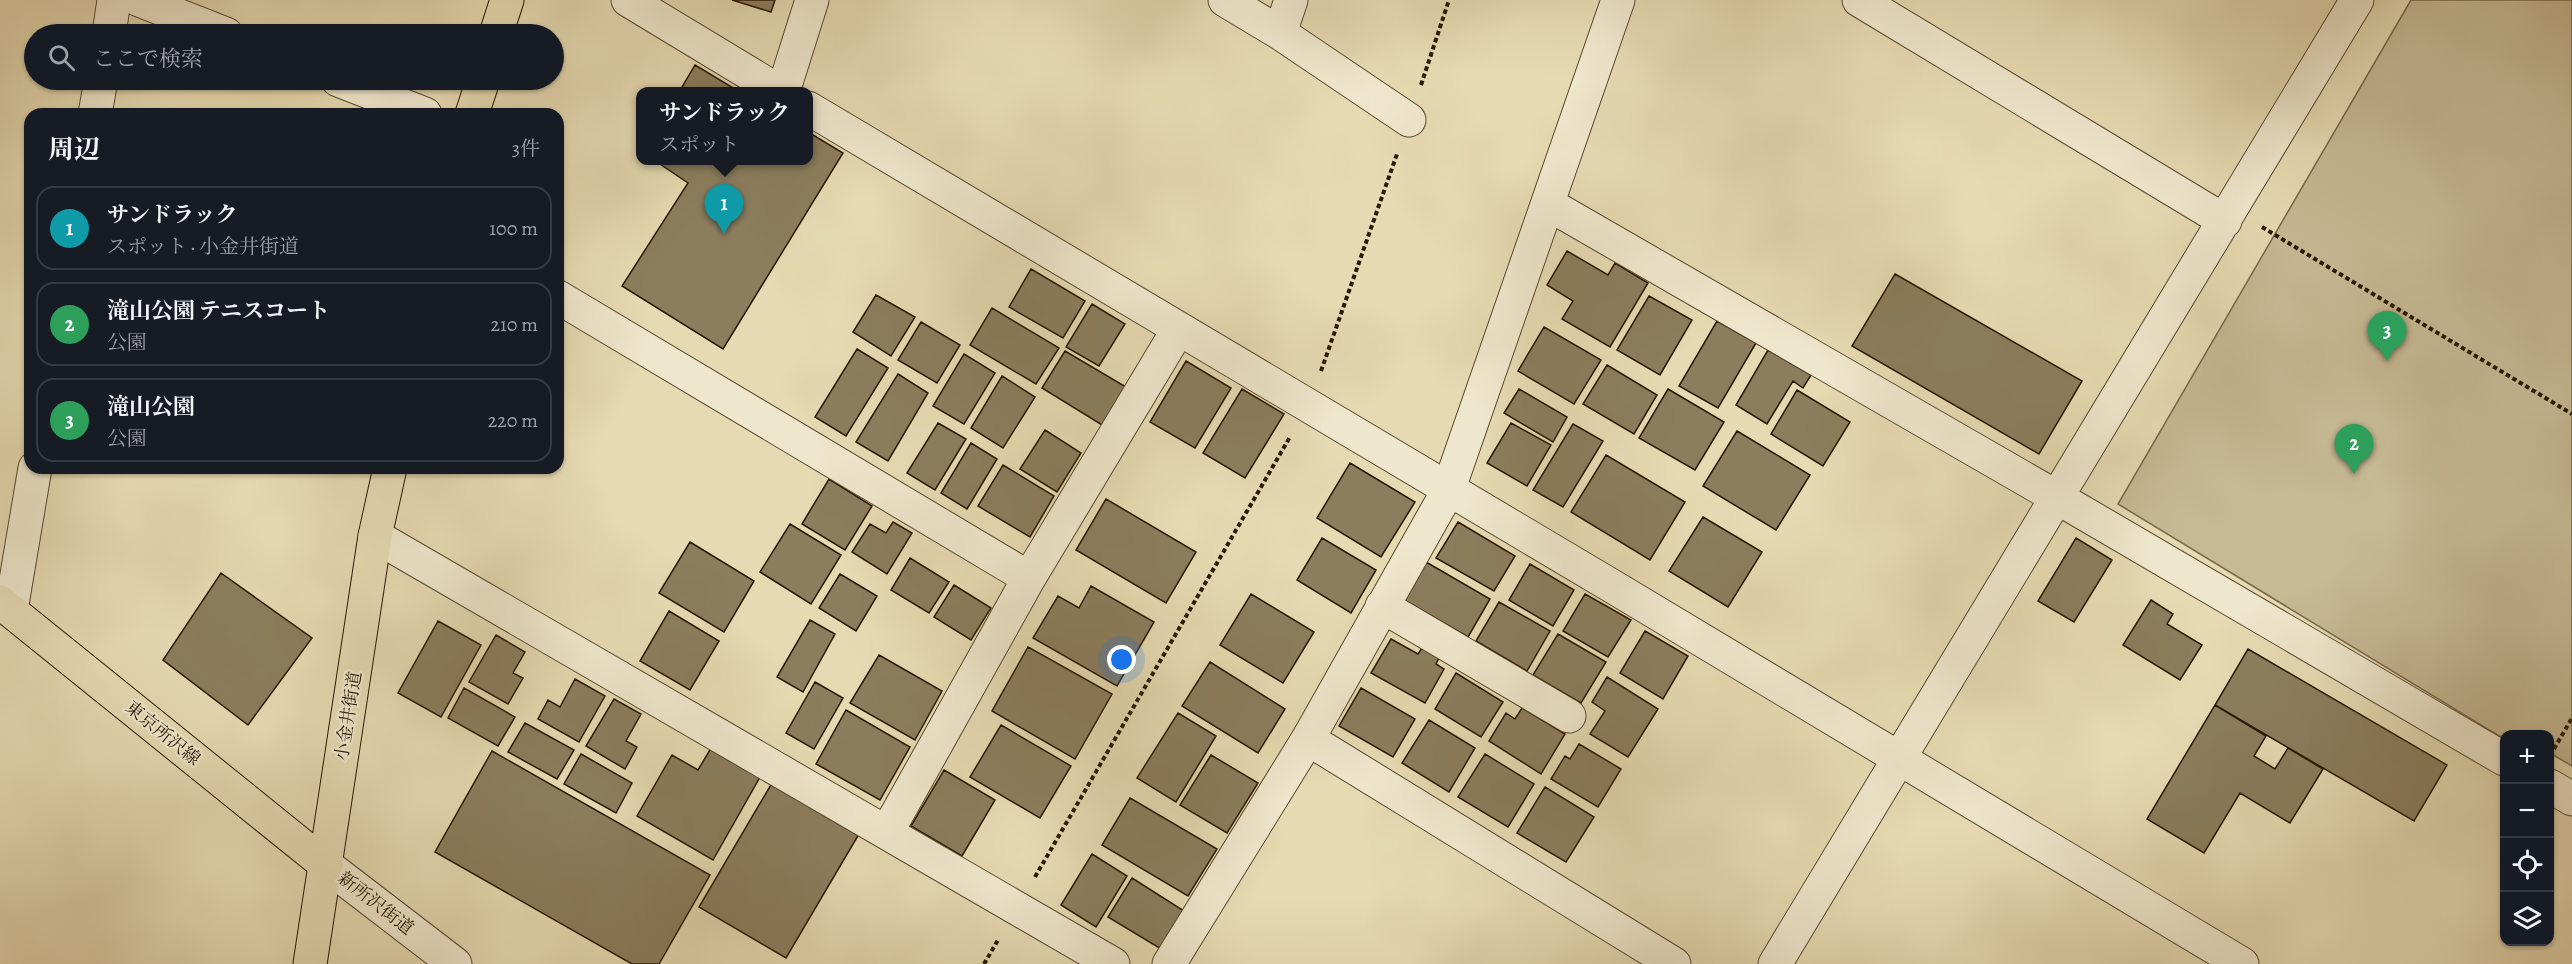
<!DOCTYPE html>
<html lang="ja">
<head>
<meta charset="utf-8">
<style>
  :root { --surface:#171b24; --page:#20242c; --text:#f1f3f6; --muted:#9ea1a6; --line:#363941; --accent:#7c3aed }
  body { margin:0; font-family:Alegreya,"Noto Serif JP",serif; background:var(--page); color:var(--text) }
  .controls { position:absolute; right:18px; bottom:18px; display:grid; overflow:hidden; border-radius:12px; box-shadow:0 2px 4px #0004 }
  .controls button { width:54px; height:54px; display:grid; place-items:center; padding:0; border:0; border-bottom:2px solid var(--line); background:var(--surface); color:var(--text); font:30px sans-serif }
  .you { position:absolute; left:1122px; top:660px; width:21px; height:21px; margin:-15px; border:4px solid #fff; border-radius:50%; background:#1a73e8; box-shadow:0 0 0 9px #1a73e833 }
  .badge { display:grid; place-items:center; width:39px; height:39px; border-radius:50%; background:var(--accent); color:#fff; font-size:20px; font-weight:700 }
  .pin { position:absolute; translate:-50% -50px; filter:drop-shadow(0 2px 3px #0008) }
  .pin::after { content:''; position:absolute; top:32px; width:21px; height:18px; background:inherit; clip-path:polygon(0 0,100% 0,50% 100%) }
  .popup { position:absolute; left:636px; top:87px; width:177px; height:78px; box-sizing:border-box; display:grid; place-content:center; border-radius:12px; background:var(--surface); filter:drop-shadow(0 2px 4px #0005); font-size:20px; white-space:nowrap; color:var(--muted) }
  .popup b { font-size:22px; color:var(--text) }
  .popup::after { content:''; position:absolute; left:50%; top:100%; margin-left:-12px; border:12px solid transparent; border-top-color:var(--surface) }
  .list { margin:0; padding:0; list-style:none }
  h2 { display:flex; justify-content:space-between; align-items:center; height:78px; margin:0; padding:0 24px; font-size:26px }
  h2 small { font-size:20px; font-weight:400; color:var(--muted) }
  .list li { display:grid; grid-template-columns:39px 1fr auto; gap:18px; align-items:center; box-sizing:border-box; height:84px; margin:0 12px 12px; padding:0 12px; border:2px solid var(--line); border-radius:18px }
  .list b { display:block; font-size:22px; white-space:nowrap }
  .list p { margin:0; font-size:20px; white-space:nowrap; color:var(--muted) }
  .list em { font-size:20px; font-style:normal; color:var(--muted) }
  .icon { flex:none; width:33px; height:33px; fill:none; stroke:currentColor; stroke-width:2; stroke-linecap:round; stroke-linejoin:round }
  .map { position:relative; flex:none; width:2572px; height:964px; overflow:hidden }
  .search { position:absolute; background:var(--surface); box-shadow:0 2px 4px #0004; left:24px; top:24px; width:540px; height:66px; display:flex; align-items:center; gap:15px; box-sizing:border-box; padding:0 21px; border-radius:33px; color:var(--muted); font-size:22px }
  .panel { position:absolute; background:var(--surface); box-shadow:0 2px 4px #0004; left:24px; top:108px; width:540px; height:366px; border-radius:18px }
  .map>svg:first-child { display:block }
</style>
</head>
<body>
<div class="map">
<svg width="2572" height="964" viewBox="0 0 2572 964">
  <rect width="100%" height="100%" fill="#e6dab2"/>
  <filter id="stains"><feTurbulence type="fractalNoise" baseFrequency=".00333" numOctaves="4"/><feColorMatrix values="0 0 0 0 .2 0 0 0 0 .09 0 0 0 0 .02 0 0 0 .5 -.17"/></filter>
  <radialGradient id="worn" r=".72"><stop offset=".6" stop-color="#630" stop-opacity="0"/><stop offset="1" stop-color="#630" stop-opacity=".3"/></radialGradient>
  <!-- green -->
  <path fill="#c6b994" stroke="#78684b" stroke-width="1.5" d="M2411,0H2572V766L2550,753V734H2504V739L2118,504Z"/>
  <!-- building -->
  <path fill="#8b7d5e" stroke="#291802" stroke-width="1.5" d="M732,0H775L771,12Z
    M695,65L740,92H679Z
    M808,132L843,153L723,349L622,286L688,183L654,160H808Z
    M1567,251L1608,275L1615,263L1648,283L1610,347L1562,319L1573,301L1547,285Z
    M1031,269L1085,301L1063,338L1009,307Z
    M1895,274L2082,381L2039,454L1852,346Z
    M876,295L915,317L891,356L853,332Z
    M1649,296L1692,320L1660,375L1617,350Z
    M1092,304L1125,324L1099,366L1066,347Z
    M992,308L1059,348L1036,384L970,345Z
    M1717,321L1756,343L1718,408L1679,386Z
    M921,322L960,345L937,383L898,360Z
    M1544,327L1601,360L1574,404L1518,371Z
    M857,349L888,368L846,436L815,417Z
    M1768,350L1811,375L1803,388L1793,381L1767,424L1736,405Z
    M1065,351L1126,387L1102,425L1042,388Z
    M964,354L995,373L964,424L933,406Z
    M1186,361L1231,388L1195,448L1150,422Z
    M1607,365L1657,395L1634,434L1583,404Z
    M898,374L928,393L888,461L856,442Z
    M1002,376L1035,397L1003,448L971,428Z
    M1242,389L1284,414L1245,478L1203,453Z
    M1519,389L1567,417L1553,442L1504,413Z
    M1668,389L1724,422L1695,470L1639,438Z
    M1797,390L1850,422L1823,466L1771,434Z
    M938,423L966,439L935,490L907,473Z
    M1511,423L1551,445L1527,486L1487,463Z
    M1573,424L1603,441L1563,507L1533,490Z
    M1045,430L1081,453L1057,492L1020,469Z
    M1737,431L1810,475L1776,530L1703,486Z
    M971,443L997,459L967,509L941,493Z
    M1606,455L1685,502L1650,560L1571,512Z
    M1350,463L1415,502L1381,557L1317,518Z
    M1003,465L1054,496L1030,537L978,506Z
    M829,479L872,506L845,550L802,524Z
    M1106,499L1196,552L1166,603L1076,550Z
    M1703,517L1762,552L1728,607L1669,571Z
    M893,522L912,533L887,574L852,552L870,524L886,533Z
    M1458,522L1515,556L1494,591L1436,558Z
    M790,524L841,555L811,604L760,572Z
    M1322,538L1376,570L1351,613L1297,580Z
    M2076,538L2112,560L2074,622L2038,601Z
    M690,542L754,581L724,632L659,593Z
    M910,558L949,582L929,613L891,590Z
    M1426,562L1490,599L1468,637L1404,600Z
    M1530,564L1574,590L1553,626L1509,600Z
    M221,573L312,638L248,725L163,660Z
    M840,574L877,596L856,631L819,608Z
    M954,585L991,608L971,640L934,617Z
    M1091,586L1154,622L1117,686L1033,638L1058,596L1079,608Z
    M1251,594L1314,632L1283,683L1220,645Z
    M1585,594L1631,620L1608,657L1563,631Z
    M2151,600L2173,614L2167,624L2202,645L2180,680L2123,645Z
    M1499,602L1550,631L1527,671L1476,641Z
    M669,611L719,641L690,690L640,661Z
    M810,620L835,634L803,692L777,677Z
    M438,621L481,645L441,717L398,693Z
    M1645,631L1688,656L1663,699L1620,673Z
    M1558,634L1606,662L1581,703L1533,675Z
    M496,635L525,652L513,673L523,678L508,704L469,682Z
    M1391,639L1418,654L1422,648L1439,658L1436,664L1444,669L1425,703L1371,673Z
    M1028,647L1112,694L1075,759L992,711Z
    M2248,649L2447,765L2414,821L2215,705Z
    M879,655L942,691L915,740L850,703Z
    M1210,662L1285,709L1258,753L1182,706Z
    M1456,673L1503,702L1481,737L1435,709Z
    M1607,677L1658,709L1628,757L1590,734L1605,711L1592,702Z
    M575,679L605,696L579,742L538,719L548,700L560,707Z
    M815,682L843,698L814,749L786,733Z
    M464,688L515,717L498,746L448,718Z
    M1361,688L1415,719L1393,757L1339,726Z
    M614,699L641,714L626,741L637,747L625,769L586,746Z
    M2215,705L2266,736L2254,756L2275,769L2288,748L2323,769L2290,823L2240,793L2204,853L2147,819Z
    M1522,708L1565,734L1541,774L1489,741L1506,713L1515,719Z
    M846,710L910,747L880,800L816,764Z
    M1178,713L1216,736L1176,802L1137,778Z
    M1429,720L1475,748L1449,792L1402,763Z
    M525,723L574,750L557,779L508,752Z
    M1001,725L1071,766L1040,818L970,777Z
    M1579,744L1621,769L1598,807L1551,779L1565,756L1570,759Z
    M711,748L760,777L713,860L637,816L672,755L698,770Z
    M492,751L710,875L659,964H632L435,852Z
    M581,754L632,783L616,813L564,784Z
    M1485,754L1534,784L1508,827L1458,797Z
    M1211,755L1258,783L1227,833L1180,805Z
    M944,770L995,800L962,856L911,826Z
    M772,783L859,834L786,958L699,907Z
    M1545,787L1594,817L1566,862L1517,833Z
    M1130,798L1217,849L1188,896L1102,845Z
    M1092,854L1127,876L1096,927L1061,905Z
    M1132,878L1184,911L1161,949L1108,917Z"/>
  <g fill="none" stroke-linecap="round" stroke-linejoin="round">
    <defs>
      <path id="minor" d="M139,0L226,34
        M628,0L780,92
        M1225,0L1280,33L1409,120
        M1859,0L2225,221
        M1280,33L1291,0
        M109,34L114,0
        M338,80L425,114
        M783,92L812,0
        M808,108C1286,394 1766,675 2242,964
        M95,114L101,80
        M1548,204L2058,498L2504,759
        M558,297L1029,578
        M375,536L1113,964
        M1382,606L1569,716
        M11,610L35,468
        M1308,739L1674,964
        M2550,786L2572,799
        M887,832L1029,578L1178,330
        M326,865L455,964
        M1169,964L1308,739L1448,491L1618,0
        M1775,964L2357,0"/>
      <path id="major" d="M496,34L507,0
        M472,114L483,80
        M0,602L326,865
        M310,964L375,536L390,468"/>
    </defs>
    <!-- minor casing -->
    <use href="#minor" stroke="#58482e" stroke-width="35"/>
    <!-- major casing -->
    <use href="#major" stroke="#291802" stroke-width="35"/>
    <!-- path -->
    <path stroke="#291802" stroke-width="4" stroke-dasharray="4.5 3" stroke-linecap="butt" d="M1421,85L1449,0
      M2262,227L2572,414
      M1321,371L1397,154
      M2554,749L2572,718
      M1035,877L1290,437
      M984,964L998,940"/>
    <!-- minor -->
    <use href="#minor" stroke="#efe7cd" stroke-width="33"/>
    <!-- major -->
    <use href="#major" stroke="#e6dab2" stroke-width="33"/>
  </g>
  <g text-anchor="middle" stroke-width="4.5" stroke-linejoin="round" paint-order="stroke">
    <!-- street labels -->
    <g font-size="18" fill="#291802" stroke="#efe7cd">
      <text transform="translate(348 716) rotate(-81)" y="6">小金井街道</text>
      <text transform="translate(163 733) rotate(39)" y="6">東京所沢線</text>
      <text transform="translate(376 903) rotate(38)" y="6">新所沢街道</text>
    </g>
  </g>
  <rect width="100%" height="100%" filter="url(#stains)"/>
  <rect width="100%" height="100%" fill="url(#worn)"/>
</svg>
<div class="controls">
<button>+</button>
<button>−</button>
<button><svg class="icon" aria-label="locate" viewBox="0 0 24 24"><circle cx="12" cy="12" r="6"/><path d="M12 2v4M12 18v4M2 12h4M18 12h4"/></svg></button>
<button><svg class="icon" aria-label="layers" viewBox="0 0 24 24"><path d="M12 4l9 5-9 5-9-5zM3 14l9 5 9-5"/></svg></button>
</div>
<div class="you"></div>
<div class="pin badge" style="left:724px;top:234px;background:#0f9aa8">1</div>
<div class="popup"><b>サンドラック</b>スポット</div>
<div class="pin badge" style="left:2354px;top:474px;background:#2e9e5b">2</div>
<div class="pin badge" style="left:2387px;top:361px;background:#2e9e5b">3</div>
<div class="search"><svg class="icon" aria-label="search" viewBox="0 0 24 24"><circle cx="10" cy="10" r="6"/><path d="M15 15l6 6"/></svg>ここで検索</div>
<section class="panel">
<h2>周辺<small>3件</small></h2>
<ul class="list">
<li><span class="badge" style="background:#0f9aa8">1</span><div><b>サンドラック</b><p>スポット · 小金井街道</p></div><em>100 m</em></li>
<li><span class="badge" style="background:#2e9e5b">2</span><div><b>滝山公園 テニスコート</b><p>公園</p></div><em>210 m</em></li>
<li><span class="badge" style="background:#2e9e5b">3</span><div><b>滝山公園</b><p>公園</p></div><em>220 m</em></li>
</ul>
</section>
</div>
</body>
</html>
